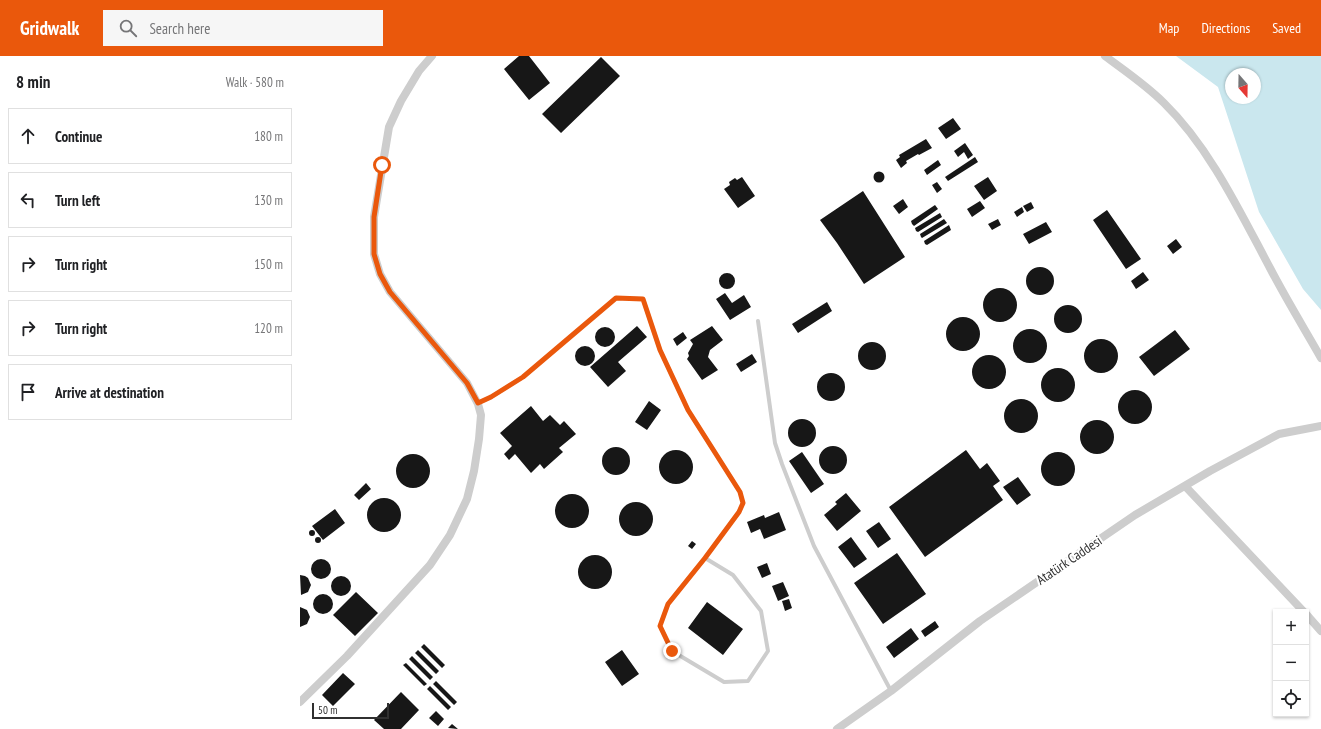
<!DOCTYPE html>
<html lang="en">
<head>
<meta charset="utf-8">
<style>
  :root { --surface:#fff; --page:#f6f6f6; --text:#202124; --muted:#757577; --line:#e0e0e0; --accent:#ea580c }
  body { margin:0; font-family:"PT Sans Narrow",sans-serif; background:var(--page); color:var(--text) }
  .controls { position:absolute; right:12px; bottom:12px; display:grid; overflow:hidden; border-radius:0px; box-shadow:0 1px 3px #0004 }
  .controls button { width:36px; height:36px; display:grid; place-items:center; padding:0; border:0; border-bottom:1px solid var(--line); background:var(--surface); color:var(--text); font:20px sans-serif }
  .compass { position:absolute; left:925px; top:12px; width:36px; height:36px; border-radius:50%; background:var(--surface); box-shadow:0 1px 3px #0004; rotate:160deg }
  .scale { position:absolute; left:12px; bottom:10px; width:77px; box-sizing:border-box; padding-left:4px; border:2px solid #303030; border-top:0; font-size:11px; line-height:14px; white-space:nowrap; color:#303030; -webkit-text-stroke:3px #fff; paint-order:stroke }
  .stop { position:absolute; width:12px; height:12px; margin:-9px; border:3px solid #ea580c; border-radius:50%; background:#fff }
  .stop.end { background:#ea580c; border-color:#fff; box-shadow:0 1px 4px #0008 }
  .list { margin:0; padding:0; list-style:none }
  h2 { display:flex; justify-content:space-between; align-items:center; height:52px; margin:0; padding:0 16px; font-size:17px }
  h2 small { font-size:13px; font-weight:400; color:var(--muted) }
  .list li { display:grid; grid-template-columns:26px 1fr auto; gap:12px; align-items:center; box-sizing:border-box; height:56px; margin:0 8px 8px; padding:0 8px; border:1px solid var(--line); border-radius:0px }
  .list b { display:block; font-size:15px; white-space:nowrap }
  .list em { font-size:13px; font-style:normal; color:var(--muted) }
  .icon { flex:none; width:22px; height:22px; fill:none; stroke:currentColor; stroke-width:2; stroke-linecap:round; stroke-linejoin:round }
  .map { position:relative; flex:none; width:1021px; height:673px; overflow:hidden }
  header { display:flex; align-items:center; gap:24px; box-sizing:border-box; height:56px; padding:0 20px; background:var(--accent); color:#fff }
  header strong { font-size:19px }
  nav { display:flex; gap:22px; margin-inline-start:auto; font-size:14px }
  .search { width:280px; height:36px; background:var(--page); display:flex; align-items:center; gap:10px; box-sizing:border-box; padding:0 14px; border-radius:0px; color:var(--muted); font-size:15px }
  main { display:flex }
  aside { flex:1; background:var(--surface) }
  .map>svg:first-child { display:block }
</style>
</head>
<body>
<header>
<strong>Gridwalk</strong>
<div class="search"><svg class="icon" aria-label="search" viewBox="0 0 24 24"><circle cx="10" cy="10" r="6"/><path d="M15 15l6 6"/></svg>Search here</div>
<nav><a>Map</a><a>Directions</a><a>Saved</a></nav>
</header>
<main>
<aside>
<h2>8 min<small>Walk · 580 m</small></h2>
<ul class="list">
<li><svg class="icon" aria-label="ahead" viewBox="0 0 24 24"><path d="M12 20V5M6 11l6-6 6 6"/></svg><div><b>Continue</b></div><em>180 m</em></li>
<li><svg class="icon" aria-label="left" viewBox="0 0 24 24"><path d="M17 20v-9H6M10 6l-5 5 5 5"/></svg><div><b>Turn left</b></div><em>130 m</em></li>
<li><svg class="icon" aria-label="right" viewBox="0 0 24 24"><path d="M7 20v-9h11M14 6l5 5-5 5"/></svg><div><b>Turn right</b></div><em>150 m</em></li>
<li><svg class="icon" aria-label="right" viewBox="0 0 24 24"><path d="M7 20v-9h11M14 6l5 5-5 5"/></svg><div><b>Turn right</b></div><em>120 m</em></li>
<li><svg class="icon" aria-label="arrive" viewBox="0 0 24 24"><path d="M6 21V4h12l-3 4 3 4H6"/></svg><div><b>Arrive at destination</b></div></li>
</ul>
</aside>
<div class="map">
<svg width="1021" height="673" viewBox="0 0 1021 673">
  <rect width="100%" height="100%" fill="#fff"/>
  <!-- water -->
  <path fill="#cae7ee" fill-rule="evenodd" d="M876,0H1021V254L1003,233L959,156L918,31ZM931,18H955V42H931Z"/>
  <!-- building -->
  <path fill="#171717" d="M219,0H229L250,27L229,44L204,13Z
    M301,1L320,20L261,77L242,58Z
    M653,62L661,73L646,83L638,72Z
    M626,83L632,92L619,99L618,98L606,105L607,107L601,112L596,104L600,101L599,99Z
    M665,87L673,99L668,103L664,96L658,101L654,95Z
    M675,101L678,106L648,125L645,121Z
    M638,104L641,109L627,119L624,114Z
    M573.5 121a5.5 5.5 0 1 1 11 0a5.5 5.5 0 1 1-11 0Z
    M442,121L455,140L438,152L424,133L430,129L429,126L435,122L437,124Z
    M688,121L697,135L684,144L674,130Z
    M637,126L642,133L637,137L632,129Z
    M563,135L605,201L564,228L537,187L520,164Z
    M603,143L608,151L599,158L593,150Z
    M680,145L685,152L672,161L667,153Z
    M731,146L734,152L727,156L723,150Z
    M635,149L638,153L614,170L612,168L611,165Z
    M722,151L724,156L717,161L714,156Z
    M807,154L841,203L826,213L793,164Z
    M640,157L642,161L618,176L616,175L615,172Z
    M644,163L647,167L622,182L621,181L620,178Z
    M698,163L701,169L692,174L688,168Z
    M746,166L752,176L729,188L723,178Z
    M649,169L651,174L627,189L625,188L624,185Z
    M876,183L882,191L873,198L867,190Z
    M726 225a14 14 0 1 1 28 0a14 14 0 1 1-28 0Z
    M843,216L849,224L836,233L831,225Z
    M419 225a8 8 0 1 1 16 0a8 8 0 1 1-16 0Z
    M683 249a17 17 0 1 1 34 0a17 17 0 1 1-34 0Z
    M425,237L432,247L444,239L451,251L430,264L416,243Z
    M527,246L532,255L498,277L492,268Z
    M754 263a14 14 0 1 1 28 0a14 14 0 1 1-28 0Z
    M646 278a17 17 0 1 1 34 0a17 17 0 1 1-34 0Z
    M337,270L347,281L318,306L326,315L308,331L290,311Z
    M412,270L423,284L410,294L408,301L418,314L402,324L387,303L389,300L388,297L393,288L390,284Z
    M295 281a10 10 0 1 1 20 0a10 10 0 1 1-20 0Z
    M713 290a17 17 0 1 1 34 0a17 17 0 1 1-34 0Z
    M875,274L890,293L854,320L839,301Z
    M383,276L387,282L377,290L373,283Z
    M784 300a17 17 0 1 1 34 0a17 17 0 1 1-34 0Z
    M558 300a14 14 0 1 1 28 0a14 14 0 1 1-28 0Z
    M275 300a10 10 0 1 1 20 0a10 10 0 1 1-20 0Z
    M452,298L457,306L441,316L436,308Z
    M672 316a17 17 0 1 1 34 0a17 17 0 1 1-34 0Z
    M741 329a17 17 0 1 1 34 0a17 17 0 1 1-34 0Z
    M517 331a14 14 0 1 1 28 0a14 14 0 1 1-28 0Z
    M818 351a17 17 0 1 1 34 0a17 17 0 1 1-34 0Z
    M704 360a17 17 0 1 1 34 0a17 17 0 1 1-34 0Z
    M349,345L361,354L347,374L335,366Z
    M231,350L243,365L250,359L260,369L264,365L276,378L259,392L263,396L244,413L240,408L231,417L215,398L209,404L204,398L212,390L200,377Z
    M488 377a14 14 0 1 1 28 0a14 14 0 1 1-28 0Z
    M780 381a17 17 0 1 1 34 0a17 17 0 1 1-34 0Z
    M519 404a14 14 0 1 1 28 0a14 14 0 1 1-28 0Z
    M302 405a14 14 0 1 1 28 0a14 14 0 1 1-28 0Z
    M666,394L680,413L687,407L700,425L693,430L703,444L625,501L589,451Z
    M359 411a17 17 0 1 1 34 0a17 17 0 1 1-34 0Z
    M502,396L524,428L511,437L489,405Z
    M741 413a17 17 0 1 1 34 0a17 17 0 1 1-34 0Z
    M96 415a17 17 0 1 1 34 0a17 17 0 1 1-34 0Z
    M718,421L731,439L717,449L703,431Z
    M66,427L71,433L59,444L54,439Z
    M546,437L561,455L537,475L524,459L537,448L535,446Z
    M255 455a17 17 0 1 1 34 0a17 17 0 1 1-34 0Z
    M67 459a17 17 0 1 1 34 0a17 17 0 1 1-34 0Z
    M319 463a17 17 0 1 1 34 0a17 17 0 1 1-34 0Z
    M35,453L45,467L23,484L12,470Z
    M479,456L486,474L464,483L460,473L451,477L447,466L464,459L465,462Z
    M579,466L591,483L578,492L566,475Z
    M9 477a3 3 0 1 1 6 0a3 3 0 1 1-6 0Z
    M551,481L567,503L554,512L538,491Z
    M15 484a3 3 0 1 1 6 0a3 3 0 1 1-6 0Z
    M392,485L396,488L392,493L388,490Z
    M597,497L626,538L583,568L554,527Z
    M278 516a17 17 0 1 1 34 0a17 17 0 1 1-34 0Z
    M11 513a10 10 0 1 1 20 0a10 10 0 1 1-20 0Z
    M467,507L471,518L462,522L457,511Z
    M0,519L5,520L8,522L11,529L8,536L1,539Z
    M31 530a10 10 0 1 1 20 0a10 10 0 1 1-20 0Z
    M483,526L489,540L478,545L472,530Z
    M56,536L78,557L55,580L33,559Z
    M13 548a10 10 0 1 1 20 0a10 10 0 1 1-20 0Z
    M489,543L492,552L485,555L482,545Z
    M407,546L443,573L423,599L388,572Z
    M0,551L7,554L10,561L7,568L0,571Z
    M635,565L639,571L625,581L621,575Z
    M611,572L619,583L594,602L586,591Z
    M124,588L145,609L142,612L121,591Z
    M118,594L139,615L136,618L115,597Z
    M322,594L339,618L322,630L305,606Z
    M112,600L133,621L130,624L109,603Z
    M106,607L127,628L124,630L103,609Z
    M43,617L55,628L33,650L22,639Z
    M136,625L157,646L154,649L133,628Z
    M130,630L151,651L148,654L127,633Z
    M101,636L119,654L101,673H84L74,664Z
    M136,655L144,663L138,670L129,662Z
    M152,668L158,673L148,672Z"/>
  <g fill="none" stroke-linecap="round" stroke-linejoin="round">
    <!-- lane -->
    <path stroke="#cdcdcd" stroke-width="4" d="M458,265L475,387L482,408L514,490L591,635
      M178,347L191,341L223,321L316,242L343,243L360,294L388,354L440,436L443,447L439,456L405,502L368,548L360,570L372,595L424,626L448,625L468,595L461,555L433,519L405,502"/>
    <!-- street -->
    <path stroke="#cdcdcd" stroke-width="8" d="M805,0C825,15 846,29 864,47C910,92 940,156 970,212C986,243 1004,272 1021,302
      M885,430L1004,556
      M1006,558L1021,575
      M0,646L47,600L130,509L150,479L167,443L174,415L179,383L181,359L178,348L167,327L90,236L80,218L74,198V161L89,71L101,45L119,15L132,0
      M537,673L591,635L680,565L835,459L910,415L979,378L1021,370"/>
  </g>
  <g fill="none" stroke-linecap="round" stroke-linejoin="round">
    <!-- route -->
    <path stroke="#ea580c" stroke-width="5" d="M82,109L74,161V198L80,218L90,236L167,327L178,347L191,341L223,321L316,242L343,243L360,294L388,354L440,436L443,447L439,456L405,502L368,548L360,570L372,595"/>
  </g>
  <g text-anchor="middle" stroke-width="4" stroke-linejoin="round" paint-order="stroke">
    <!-- street labels -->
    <g font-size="14" fill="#303030" stroke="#fff">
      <text transform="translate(769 504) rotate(-34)" y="5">Atatürk Caddesi</text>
    </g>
  </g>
</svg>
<div class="controls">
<button>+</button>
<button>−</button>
<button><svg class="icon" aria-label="locate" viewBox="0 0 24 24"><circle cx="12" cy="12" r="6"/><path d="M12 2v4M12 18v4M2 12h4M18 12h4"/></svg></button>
</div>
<svg class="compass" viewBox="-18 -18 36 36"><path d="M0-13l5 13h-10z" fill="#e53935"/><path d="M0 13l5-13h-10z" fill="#757577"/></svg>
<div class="scale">50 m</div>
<div class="stop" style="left:82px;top:109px"></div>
<div class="stop end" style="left:372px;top:595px"></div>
</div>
</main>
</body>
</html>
